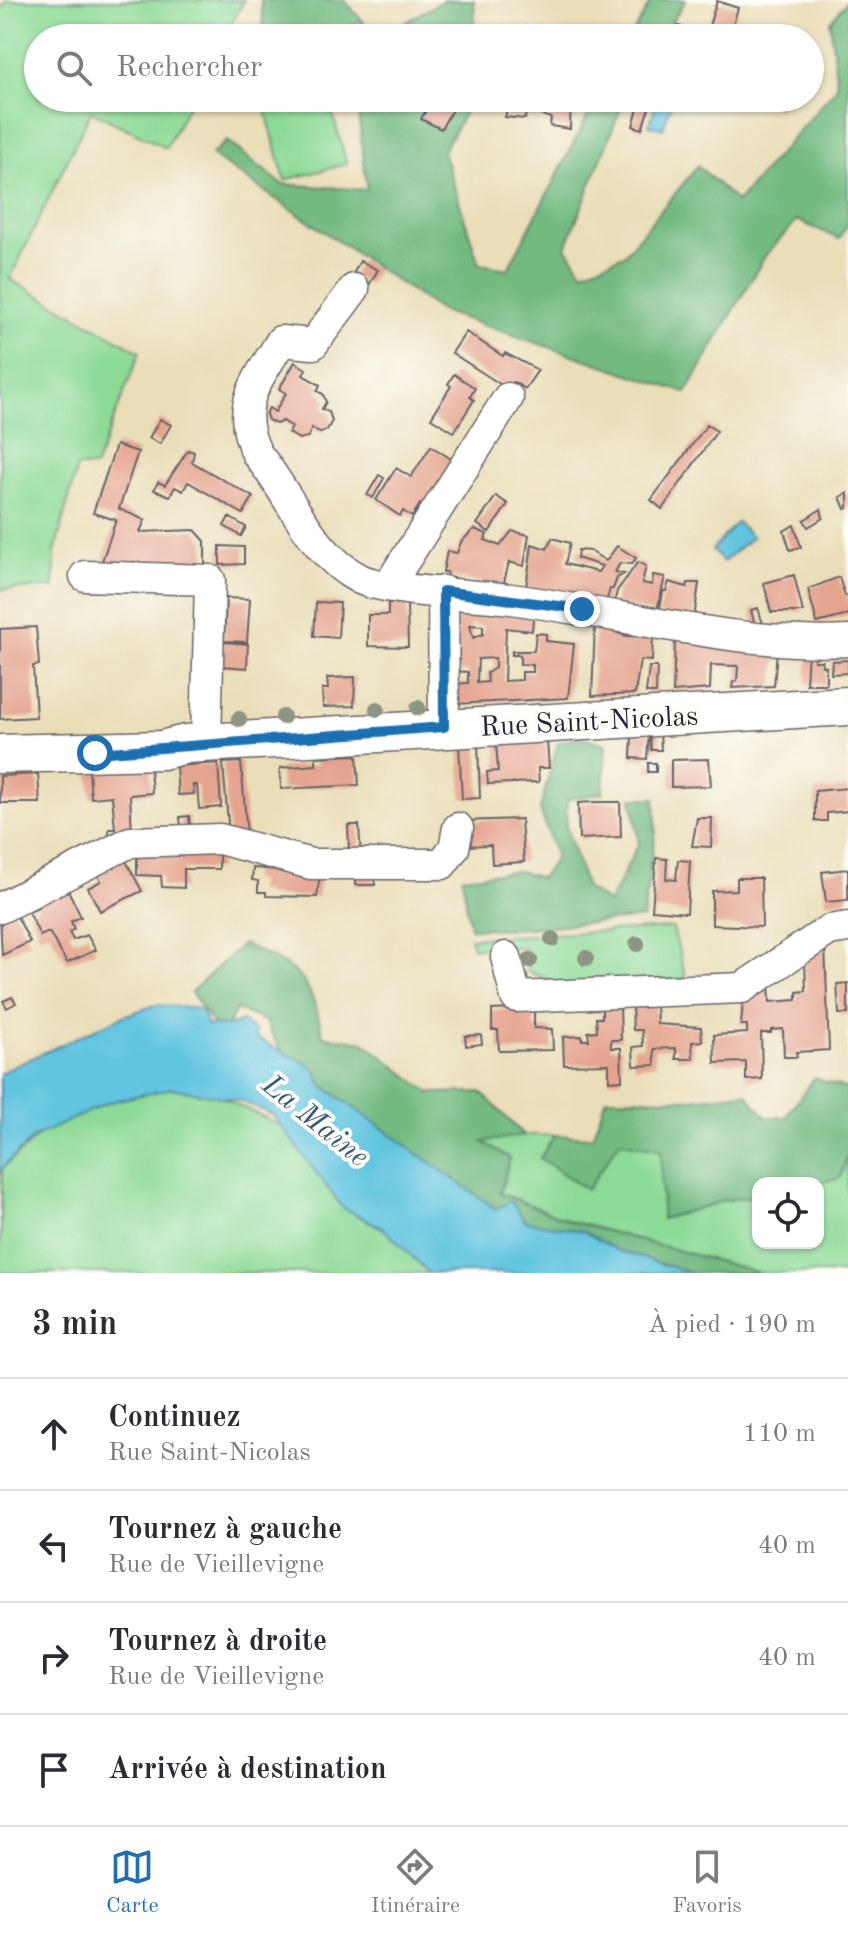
<!DOCTYPE html>
<html lang="fr">
<head>
<meta charset="utf-8">
<style>
  :root { --surface:#fff; --page:#f7f7f7; --text:#2b2b33; --muted:#7c7c81; --line:#e1e1e2; --accent:#1f6fb2 }
  body { margin:0; font-family:"Old Standard TT",serif; background:var(--page); color:var(--text) }
  .controls { position:absolute; right:24px; bottom:24px; display:grid; overflow:hidden; border-radius:16px; box-shadow:0 2px 6px #0004 }
  .controls button { width:72px; height:72px; display:grid; place-items:center; padding:0; border:0; border-bottom:2px solid var(--line); background:var(--surface); color:var(--text); font:40px sans-serif }
  .stop { position:absolute; width:24px; height:24px; margin:-18px; border:6px solid #1f6fb2; border-radius:50%; background:#fff }
  .stop.end { background:#1f6fb2; border-color:#fff; box-shadow:0 2px 8px #0008 }
  .list { margin:0; padding:0; list-style:none }
  h2 { display:flex; justify-content:space-between; align-items:center; height:104px; margin:0; padding:0 32px; font-size:34px }
  h2 small { font-size:26px; font-weight:400; color:var(--muted) }
  .list li { display:grid; grid-template-columns:52px 1fr auto; gap:24px; align-items:center; box-sizing:border-box; height:112px; padding:0 32px; border-top:2px solid var(--line) }
  .list b { display:block; font-size:30px; white-space:nowrap }
  .list p { margin:0; font-size:26px; white-space:nowrap; color:var(--muted) }
  .list em { font-size:26px; font-style:normal; color:var(--muted) }
  .icon { flex:none; width:44px; height:44px; fill:none; stroke:currentColor; stroke-width:2; stroke-linecap:round; stroke-linejoin:round }
  .map { position:relative; flex:none; width:848px; height:1273px; overflow:hidden }
  .search { position:absolute; background:var(--surface); box-shadow:0 2px 6px #0004; left:24px; right:24px; top:24px; height:88px; display:flex; align-items:center; gap:20px; box-sizing:border-box; padding:0 28px; border-radius:44px; color:var(--muted); font-size:30px }
  .sheet { height:552px; background:var(--surface) }
  nav { display:flex; justify-content:space-around; align-items:center; box-sizing:border-box; height:112px; border-top:2px solid var(--line); background:var(--surface); font-size:22px; color:var(--muted) }
  nav a { display:grid; justify-items:center; gap:4px }
  nav .on { color:var(--accent) }
  .map>svg:first-child { display:block }
</style>
</head>
<body>
<div class="map">
<svg width="848" height="1273" viewBox="0 0 848 1273">
  <rect width="100%" height="100%" fill="#fdfcf7"/>
  <filter id="ink" filterUnits="userSpaceOnUse"><feTurbulence type="fractalNoise" baseFrequency=".0125" numOctaves="2"/><feDisplacementMap in="SourceGraphic" scale="16" xChannelSelector="R" yChannelSelector="G"/><feConvolveMatrix kernelMatrix="1 2 1 2 8 2 1 2 1" color-interpolation-filters="sRGB"/></filter>
  <filter id="wash" filterUnits="userSpaceOnUse"><feTurbulence type="fractalNoise" baseFrequency=".006" numOctaves="4" result="noise"/><feDisplacementMap in="SourceGraphic" scale="32" xChannelSelector="R" yChannelSelector="G"/><feGaussianBlur stdDeviation="1.8" result="paint"/><feColorMatrix in="noise" values="0 0 0 0 0 0 0 0 0 0 0 0 0 0 0 0 0 1.4 0 .05"/><feComposite in="paint" operator="in"/></filter>
  <g filter="url(#wash)">
    <rect width="100%" height="100%" fill="#eadeb9"/>
    <!-- green -->
    <path fill="#8dda97" stroke="#587e69" stroke-width="2" d="M6,0H244L224,38H38V98H192L166,148L91,111L10,279L140,352L95,467H77L55,551L54,587L0,590V12Z
      M262,98H328L347,164L285,180Z
      M673,928L686,979L565,986L527,971L523,947L473,948L470,938Z
      M172,1088L219,1096L284,1127L343,1208L386,1230L429,1273H0L2,1169L43,1132L109,1102Z
      M524,1135H555L540,1158L620,1141L662,1150V1219L726,1200L758,1196V1243H818V1183L840,1178L848,1155V1273H760L570,1221L500,1193L482,1142Z"/>
    <!-- forest -->
    <path fill="#72ba80" stroke="#4a6e5e" stroke-width="2" d="M261,0H344L375,35L264,38Z
      M443,0H474L475,38H400V26Z
      M652,0H686L661,38H630Z
      M848,0V224L839,239L797,220L765,256L686,393L441,311L211,155L227,141L282,184L367,190L358,110L374,98H473L443,151L479,264L508,269L597,98H625L566,247L583,272L624,255L698,166L737,202L837,87L830,22Z
      M580,737L606,744L603,793L567,799L566,827L586,888L609,903L639,843L632,798H655L656,829L643,918L516,929L470,928L462,877L518,871L541,878L556,858L540,809L558,743Z
      M243,944C300,970 309,973 323,1036L364,1042L430,1093L481,1092L524,1135L483,1142L510,1158L500,1193L570,1221L760,1273H646L508,1235L291,1069L265,1021L236,1009L222,1037L191,992Z
      M814,1078L848,1089V1155L840,1178L818,1183H758V1196L726,1200L662,1219L661,1150L620,1141L587,1190L540,1158L555,1135L592,1137L606,1098L693,1099L746,1093L766,1117H786Z"/>
    <!-- water -->
    <path fill="#62c5e0" stroke="#42748e" stroke-width="2" d="M658,98H673L663,129L649,125Z
      M737,522L752,537L723,562L712,550Z
      M155,1005L201,1009L207,1025L229,1026L242,1021L256,1032L254,1037L314,1068L322,1085L496,1209L511,1201L525,1221L583,1231L617,1250L691,1273H429L382,1227L343,1208L273,1115L242,1101L172,1088L109,1102L34,1137L4,1166L0,1174V1073L121,1017Z"/>
    <g id="blocks">
      <!-- building -->
      <path fill="#e5a48f" fill-rule="evenodd" d="M717,1L738,8L729,38L706,35Z
        M678,26L688,29L685,38H674Z
        M433,98H447L456,103L441,129L421,119Z
        M510,98H571L570,129L550,126L551,118L542,115L526,113L525,119L505,117Z
        M764,98H785L779,109L763,102Z
        M639,105L649,108L642,129L633,126Z
        M360,261L378,270L369,285L352,276Z
        M466,332L503,356L505,353L538,370L525,389L514,382L503,386L452,353Z
        M295,362L306,369L303,375L320,385L317,391L323,394L326,402L322,409L329,412L332,421L327,430L320,433L312,428L308,437L299,439L289,433L292,427L283,421L276,424L268,420L266,414L269,408L275,412L286,393L279,389Z
        M454,374L475,388L470,397L474,400L454,432L431,418L451,386L448,384Z
        M160,419L171,425L160,444L149,438Z
        M707,425L717,431L662,509L651,500Z
        M116,445L138,452L119,509L145,520L140,532L195,530L205,541V565L101,564L116,520L93,513Z
        M431,446L459,464L429,509L420,504L412,517L403,511L400,516L376,500L396,468L411,477Z
        M188,450L194,452L192,462L253,497L243,514L188,482L183,491L175,487L170,496L154,490L158,482L165,485Z
        M379,475L384,478L373,498L367,495Z
        M848,493V508L845,509L840,497Z
        M496,496L508,504L489,532L477,524Z
        M821,509L823,518L808,527L804,520Z
        M229,517L246,527L241,536L224,526Z
        M794,525L801,547L790,550L784,531Z
        M474,529L487,534L485,540L500,546L512,531L529,535L524,566L509,562L503,586L446,577L447,572H443L447,551L457,553L461,542Z
        M552,538L570,543L565,564L598,572L602,566L577,558L578,550L590,551L606,561L617,546L636,558L632,564L620,563L615,572L624,574L617,578L613,589H610L606,602L526,588L532,544L547,549Z
        M220,546L244,547V564L220,565Z
        M638,562L646,566L642,583L652,585L653,575L665,577L656,614L614,604L617,591Z
        M794,575L803,612H771L764,583Z
        M839,577L845,596L848,595V615L817,623L808,589Z
        M669,582L687,587L688,583H699L694,619L659,614L663,591H666Z
        M226,598L250,599L247,642L224,641Z
        M316,602L340,603L338,638L314,636Z
        M388,603H407L408,647L368,646V615H388Z
        M457,603L534,608L532,631L506,628L504,681L522,680V672H533V665L520,664V655H512V651H534L536,633L546,634V641L574,644L568,698L454,704V684L468,683V672L454,671ZM470,625L483,626V634L473,638ZM495,658V668L487,673L488,682L477,683L478,659Z
        M758,608L763,624L755,626L751,610Z
        M595,625L626,636L653,637L652,661L640,660L635,694L592,696Z
        M36,627L39,665L33,666L36,717L0,719V629Z
        M675,640L777,650L774,686L732,688L733,682L737,681L738,666L711,665L710,689L673,692Z
        M223,642L248,644L247,668L222,666Z
        M808,651H815L814,661H822V666H826V684H806Z
        M848,660V673L831,674L832,661Z
        M649,667H657L656,693H646Z
        M355,677L354,706L323,707L322,689H328L327,678Z
        M660,732L661,750H651L650,733Z
        M649,733L647,759L631,758L632,734Z
        M547,740L549,768H538L539,782L488,784L487,772L498,771L496,742Z
        M478,743L480,798L462,799L459,744Z
        M357,755L359,785L281,789L280,768L316,765V757Z
        M709,759L711,786L671,787V760Z
        M241,762L247,835H229L223,763Z
        M218,763L221,807L199,809L197,785H193L194,794L178,795L176,766Z
        M648,763H656V772H648Z
        M150,768L152,793L130,795L132,832L109,834V829H115L112,796L91,798L89,771Z
        M38,774L40,803H0V776Z
        M848,788V811L827,813V821H815V791Z
        M595,802H620L621,837L579,839L578,803Z
        M189,816L191,836H182L180,817Z
        M697,818H712L711,847L692,846Z
        M521,819L524,862L492,864L491,845L464,846L463,821Z
        M348,825H359L361,858L349,850Z
        M137,849L219,850V869H184V888L162,887L161,876L137,875Z
        M656,858L667,859L666,879L676,880L678,860L690,861L687,913L652,910Z
        M125,859L142,891L100,911L88,888L101,881L97,873Z
        M253,868L320,873L317,897L266,896V892H258V881L252,880Z
        M848,869V900L826,902L822,872Z
        M355,870H375V885H355Z
        M737,878H761L762,927L712,925V891L737,890Z
        M68,890L81,917L71,921L74,929L69,932L73,940L87,935L96,950L67,963L49,932L40,936L29,912L38,908L37,904Z
        M14,910L30,942L2,955L0,917Z
        M825,945L829,1050L796,1052L797,1057H784L783,1029L771,1030V1033H761L762,1079L746,1080V1062L715,1063L714,1035L747,1033V1025H741L743,1000L769,982L770,1002L797,1000V992L806,991L805,959Z
        M848,983V1014H839L837,984Z
        M12,997L16,1003L7,1008L3,1001Z
        M656,1004L657,1024L701,1027L702,1041L692,1042L693,1059H676V1048L654,1049L655,1065L634,1066L633,1047L643,1046L642,1030H633L632,1005Z
        M620,1005L621,1040H611V1048H621L622,1080L609,1081V1064L564,1065L563,1037L582,1036V1040H589L588,1032L597,1031L596,1018H602V1006Z
        M534,1008V1028L552,1029L553,1050L499,1051L498,1030H492V1010Z
        M481,1035L482,1044L466,1046L465,1036Z"/>
    </g>
  </g>
  <g filter="url(#ink)">
    <use href="#blocks" fill-opacity="0" stroke="#686467" stroke-width="2"/>
    <g fill="none" stroke-linecap="round" stroke-linejoin="round">
      <defs>
        <path id="minor" d="M354,289L313,344L281,341C257,382 233,406 257,454C291,495 311,554 360,579C384,591 479,595 511,599C618,613 742,647 848,641
          M85,576L210,580L206,743
          M389,585L508,398
          M443,591L444,727
          M0,908L130,842L220,839L311,864H442L454,848L458,828
          M506,957L516,997L742,988L829,930L848,927"/>
        <path id="major" d="M0,754L162,750L186,744L848,706"/>
      </defs>
      <!-- minor casing -->
      <use href="#minor" stroke="#686467" stroke-width="33"/>
      <!-- major casing -->
      <use href="#major" stroke="#686467" stroke-width="41"/>
      <!-- minor -->
      <use href="#minor" stroke="#fff" stroke-width="30"/>
      <!-- major -->
      <use href="#major" stroke="#fff" stroke-width="38"/>
    </g>
    <!-- trees -->
    <g fill="#8e9583">
      <circle cx="418" cy="708" r="8"/>
      <circle cx="377" cy="709" r="8"/>
      <circle cx="283" cy="717" r="8"/>
      <circle cx="239" cy="719" r="8"/>
      <circle cx="552" cy="939" r="8"/>
      <circle cx="637" cy="944" r="8"/>
      <circle cx="586" cy="958" r="8"/>
      <circle cx="530" cy="960" r="8"/>
    </g>
  </g>
  <g fill="none" stroke-linecap="round" stroke-linejoin="round" filter="url(#ink)">
    <!-- route -->
    <path stroke="#1f6fb2" stroke-width="10" d="M95,753L444,727L443,591L582,609"/>
  </g>
  <g text-anchor="middle" stroke-width="8" stroke-linejoin="round" paint-order="stroke">
    <!-- street labels -->
    <g font-size="28" fill="#22223b" stroke="#fdfcf7">
      <text transform="translate(589 720) rotate(-3)" y="10">Rue Saint-Nicolas</text>
    </g>
    <!-- water labels -->
    <g font-size="30" font-style="italic" fill="#385b75" stroke="#fdfcf7">
      <text transform="translate(316 1120) rotate(39)" y="10">La Maine</text>
    </g>
  </g>
</svg>
<div class="controls">
<button><svg class="icon" aria-label="locate" viewBox="0 0 24 24"><circle cx="12" cy="12" r="6"/><path d="M12 2v4M12 18v4M2 12h4M18 12h4"/></svg></button>
</div>
<div class="stop" style="left:95px;top:753px"></div>
<div class="stop end" style="left:582px;top:609px"></div>
<div class="search"><svg class="icon" aria-label="search" viewBox="0 0 24 24"><circle cx="10" cy="10" r="6"/><path d="M15 15l6 6"/></svg>Rechercher</div>
</div>
<section class="sheet">
<h2>3 min<small>À pied · 190 m</small></h2>
<ul class="list">
<li><svg class="icon" aria-label="ahead" viewBox="0 0 24 24"><path d="M12 20V5M6 11l6-6 6 6"/></svg><div><b>Continuez</b><p>Rue Saint-Nicolas</p></div><em>110 m</em></li>
<li><svg class="icon" aria-label="left" viewBox="0 0 24 24"><path d="M17 20v-9H6M10 6l-5 5 5 5"/></svg><div><b>Tournez à gauche</b><p>Rue de Vieillevigne</p></div><em>40 m</em></li>
<li><svg class="icon" aria-label="right" viewBox="0 0 24 24"><path d="M7 20v-9h11M14 6l5 5-5 5"/></svg><div><b>Tournez à droite</b><p>Rue de Vieillevigne</p></div><em>40 m</em></li>
<li><svg class="icon" aria-label="arrive" viewBox="0 0 24 24"><path d="M6 21V4h12l-3 4 3 4H6"/></svg><div><b>Arrivée à destination</b></div></li>
</ul>
</section>
<nav>
<a class="on"><svg class="icon" aria-label="map" viewBox="0 0 24 24"><path d="M3 6l6-2 6 2 6-2v14l-6 2-6-2-6 2zM9 4v14M15 6v14"/></svg>Carte</a>
<a><svg class="icon" aria-label="directions" viewBox="0 0 24 24"><path d="M12 3l9 9-9 9-9-9zM9 14v-3h6M13 9l2 2-2 2"/></svg>Itinéraire</a>
<a><svg class="icon" aria-label="saved" viewBox="0 0 24 24"><path d="M7 4h10v16l-5-4-5 4z"/></svg>Favoris</a>
</nav>
</body>
</html>
